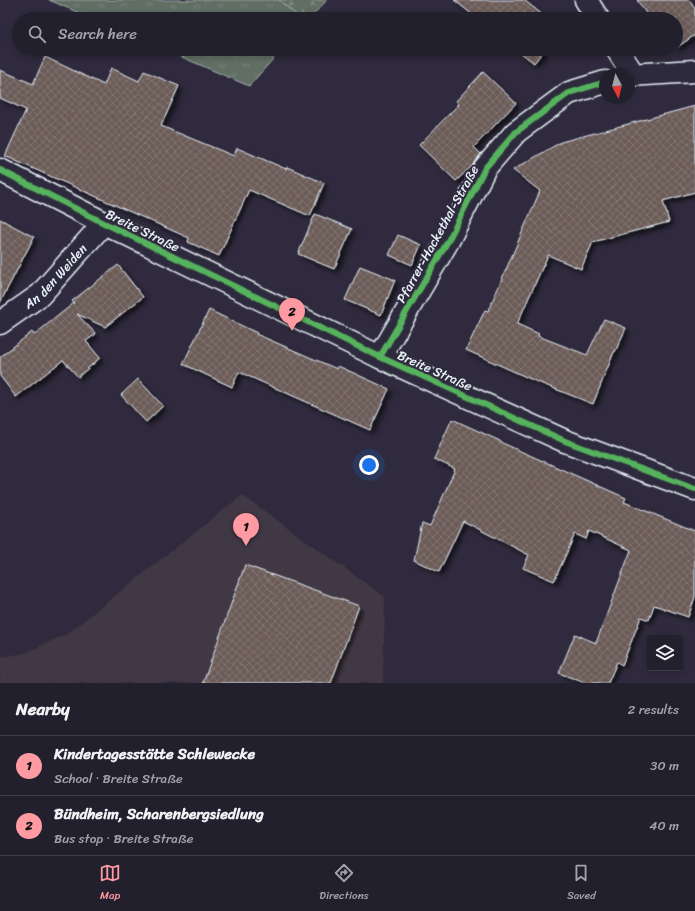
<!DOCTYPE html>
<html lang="en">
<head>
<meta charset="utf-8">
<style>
  :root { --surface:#23202e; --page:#2b2836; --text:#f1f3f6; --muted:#a3a3aa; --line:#403e4a; --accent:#ff9aa2 }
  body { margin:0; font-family:Sriracha,sans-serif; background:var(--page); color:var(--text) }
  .controls { position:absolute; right:12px; bottom:12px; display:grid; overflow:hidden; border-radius:4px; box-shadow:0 2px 6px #0003 }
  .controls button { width:36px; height:36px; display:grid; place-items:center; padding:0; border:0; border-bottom:1px solid var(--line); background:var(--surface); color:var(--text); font:20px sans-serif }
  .compass { position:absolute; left:599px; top:68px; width:36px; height:36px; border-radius:50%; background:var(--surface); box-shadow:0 2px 6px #0003; rotate:173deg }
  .you { position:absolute; left:369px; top:465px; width:14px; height:14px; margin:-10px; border:3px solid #fff; border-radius:50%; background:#1a73e8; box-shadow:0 0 0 6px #1a73e833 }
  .badge { display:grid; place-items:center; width:26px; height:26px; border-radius:50%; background:var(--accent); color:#111; font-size:13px; font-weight:700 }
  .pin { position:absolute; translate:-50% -33px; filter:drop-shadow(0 1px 2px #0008) }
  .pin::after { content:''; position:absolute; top:21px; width:14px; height:12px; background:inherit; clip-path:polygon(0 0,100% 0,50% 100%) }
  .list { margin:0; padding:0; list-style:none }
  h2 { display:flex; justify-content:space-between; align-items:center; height:52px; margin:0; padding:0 16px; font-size:17px }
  h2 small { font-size:13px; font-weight:400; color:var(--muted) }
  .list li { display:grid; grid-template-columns:26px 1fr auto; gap:12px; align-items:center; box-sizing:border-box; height:60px; padding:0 16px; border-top:1px solid var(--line) }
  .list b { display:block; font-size:15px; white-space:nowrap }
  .list p { margin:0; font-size:13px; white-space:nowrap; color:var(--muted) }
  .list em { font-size:13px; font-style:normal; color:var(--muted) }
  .icon { flex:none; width:22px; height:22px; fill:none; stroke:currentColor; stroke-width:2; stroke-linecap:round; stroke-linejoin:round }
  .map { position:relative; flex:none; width:695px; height:683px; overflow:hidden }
  .search { position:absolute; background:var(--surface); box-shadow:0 2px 6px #0003; left:12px; right:12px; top:12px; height:44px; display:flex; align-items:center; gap:10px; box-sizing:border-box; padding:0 14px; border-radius:22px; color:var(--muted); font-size:15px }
  .sheet { height:172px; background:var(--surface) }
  nav { display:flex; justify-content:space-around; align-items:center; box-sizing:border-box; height:56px; border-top:1px solid var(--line); background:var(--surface); font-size:11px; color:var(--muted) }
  nav a { display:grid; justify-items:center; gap:2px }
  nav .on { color:var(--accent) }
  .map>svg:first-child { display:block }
</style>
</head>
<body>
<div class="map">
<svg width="695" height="683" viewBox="0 0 695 683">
  <defs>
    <pattern id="grass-tufts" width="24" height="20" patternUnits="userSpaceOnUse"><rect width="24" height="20" fill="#616e64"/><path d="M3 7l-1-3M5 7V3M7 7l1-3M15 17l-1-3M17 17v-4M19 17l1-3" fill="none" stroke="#78837b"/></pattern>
    <pattern id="forest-firs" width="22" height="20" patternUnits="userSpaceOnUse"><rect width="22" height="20" fill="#616e64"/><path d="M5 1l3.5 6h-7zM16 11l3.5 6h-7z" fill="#78837b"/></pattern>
    <pattern id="building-cross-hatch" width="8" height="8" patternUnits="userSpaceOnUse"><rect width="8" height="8" fill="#6c5c59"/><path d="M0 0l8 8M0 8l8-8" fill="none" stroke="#817472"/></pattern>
    <filter id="shadow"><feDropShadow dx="3.5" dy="3.5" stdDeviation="2" flood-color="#0009"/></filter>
  </defs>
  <rect width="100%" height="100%" fill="#2f2a3d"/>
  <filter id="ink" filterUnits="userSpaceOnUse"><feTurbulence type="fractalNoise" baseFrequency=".025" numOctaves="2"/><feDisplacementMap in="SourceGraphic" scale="8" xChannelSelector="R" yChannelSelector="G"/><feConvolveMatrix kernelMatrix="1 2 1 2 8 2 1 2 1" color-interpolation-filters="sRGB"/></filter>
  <g filter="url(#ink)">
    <!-- built -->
    <path fill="#413945" d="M242,495L385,597L383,683H0V657L26,653L68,633Z"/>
    <!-- grass -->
    <path fill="url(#grass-tufts)" stroke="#a4b0ae" d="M49,0H279L301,19H93Z
      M163,49H282L249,86Z"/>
    <!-- forest -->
    <path fill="url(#forest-firs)" stroke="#a4b0ae" d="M279,0H327L309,19H301Z"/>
    <!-- building -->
    <path fill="url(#building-cross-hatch)" stroke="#e8f1f8" filter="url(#shadow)" d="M454,0H524L548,19H478Z
      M637,0H689L695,9V35L676,48V19H650Z
      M516,49H545L534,63Z
      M45,57L104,85L111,68L139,81L144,71L179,86L161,126L234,156L237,148L286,169L287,167L324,183L310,216L249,190L219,256L188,242L189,238L5,156L26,110L0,98V70L33,84Z
      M483,72L516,103L474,147L481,154L473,165L456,181L419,145L459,104L456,101Z
      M695,106V192L663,201L669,222L593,242L581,269L548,255L517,324L539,334L538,336L587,355L604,319L626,328L615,352H614L593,404L535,381L466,350L485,310L488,311L540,191L513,170L561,142Z
      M315,214L352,229L334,269L298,254Z
      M0,219L34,237L0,303Z
      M398,235L421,245L412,265L389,255Z
      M118,265L143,297L105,327L77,314L96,334L86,341L100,358L78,377L63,360L16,397L0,376V357L32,332L34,335L74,303L72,301Z
      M360,266L395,280L381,315L345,300Z
      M209,310L257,333L256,334L337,369L338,366L389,389L370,430L239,372L232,387L183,364Z
      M138,379L163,406L146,422L121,395Z
      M452,419L500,441V442L626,498L624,502L695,531V597L688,617L654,605L649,620L641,617L622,665L617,662L608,683H585L559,673L575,634L596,643L631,550L589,531L586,539L575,534L554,581L523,568L529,555L463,521L439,572L414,560L422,523L430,526L455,469L434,459Z
      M245,565L359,606L331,683H203Z"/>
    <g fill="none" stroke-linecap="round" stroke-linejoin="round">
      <defs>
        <g id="street">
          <path d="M586,0L598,19"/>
          <path d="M617,49L633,74"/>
          <path d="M629,75L695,71"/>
          <path id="s1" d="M0,323L40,295L104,223"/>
          <path d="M380,357L448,241L485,168L516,132L569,93L605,82"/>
        </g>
        <path id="secondary" d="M0,170L104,223L380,357L565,441L695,489"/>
      </defs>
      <!-- street casing -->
      <use href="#street" stroke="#e8f1f8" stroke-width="25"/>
      <!-- secondary casing -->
      <use href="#secondary" stroke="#e8f1f8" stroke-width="25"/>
      <!-- street -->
      <use href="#street" stroke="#2f2a3d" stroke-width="22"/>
      <!-- secondary -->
      <use href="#secondary" stroke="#2f2a3d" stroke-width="22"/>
      <defs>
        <path id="cycleway" d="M0,170L104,223L380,357L565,441L695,489
          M380,357L448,241L485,168L516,132L569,93L605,82"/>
      </defs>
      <!-- cycleway casing -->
      <use href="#cycleway" stroke="#2f2a3d" stroke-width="8"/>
      <!-- cycleway -->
      <use href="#cycleway" stroke="#56b35d" stroke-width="6"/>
    </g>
  </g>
  <g text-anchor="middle" stroke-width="4" stroke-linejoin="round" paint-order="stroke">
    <!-- street labels -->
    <g font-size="13" fill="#e8f1f8" stroke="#2f2a3d">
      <text transform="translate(143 230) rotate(26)" y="5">Breite Straße</text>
      <text transform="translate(437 234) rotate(-61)" y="5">Pfarrer-Hackethal-Straße</text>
      <text dy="5" stroke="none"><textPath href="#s1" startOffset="73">An den Weiden</textPath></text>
      <text transform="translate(435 370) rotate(24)" y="5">Breite Straße</text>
    </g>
  </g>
</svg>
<div class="controls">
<button><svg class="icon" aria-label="layers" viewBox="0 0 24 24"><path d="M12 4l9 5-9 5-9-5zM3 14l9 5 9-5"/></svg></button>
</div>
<svg class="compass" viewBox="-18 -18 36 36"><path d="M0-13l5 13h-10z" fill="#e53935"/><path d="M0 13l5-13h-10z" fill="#a3a3aa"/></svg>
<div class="you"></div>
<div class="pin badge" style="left:246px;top:546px">1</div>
<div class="pin badge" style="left:292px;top:331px">2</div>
<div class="search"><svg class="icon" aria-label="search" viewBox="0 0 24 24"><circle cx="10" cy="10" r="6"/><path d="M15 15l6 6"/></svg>Search here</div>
</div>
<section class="sheet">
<h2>Nearby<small>2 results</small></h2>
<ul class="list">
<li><span class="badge">1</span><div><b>Kindertagesstätte Schlewecke</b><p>School · Breite Straße</p></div><em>30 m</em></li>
<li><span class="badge">2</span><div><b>Bündheim, Scharenbergsiedlung</b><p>Bus stop · Breite Straße</p></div><em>40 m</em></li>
</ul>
</section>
<nav>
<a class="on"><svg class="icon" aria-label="map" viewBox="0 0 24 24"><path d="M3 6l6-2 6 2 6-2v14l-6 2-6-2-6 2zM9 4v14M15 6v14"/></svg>Map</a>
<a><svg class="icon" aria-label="directions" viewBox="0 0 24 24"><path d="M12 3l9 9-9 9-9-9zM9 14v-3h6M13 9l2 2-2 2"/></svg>Directions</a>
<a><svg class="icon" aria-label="saved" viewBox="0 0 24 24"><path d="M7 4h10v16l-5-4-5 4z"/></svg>Saved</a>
</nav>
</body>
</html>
